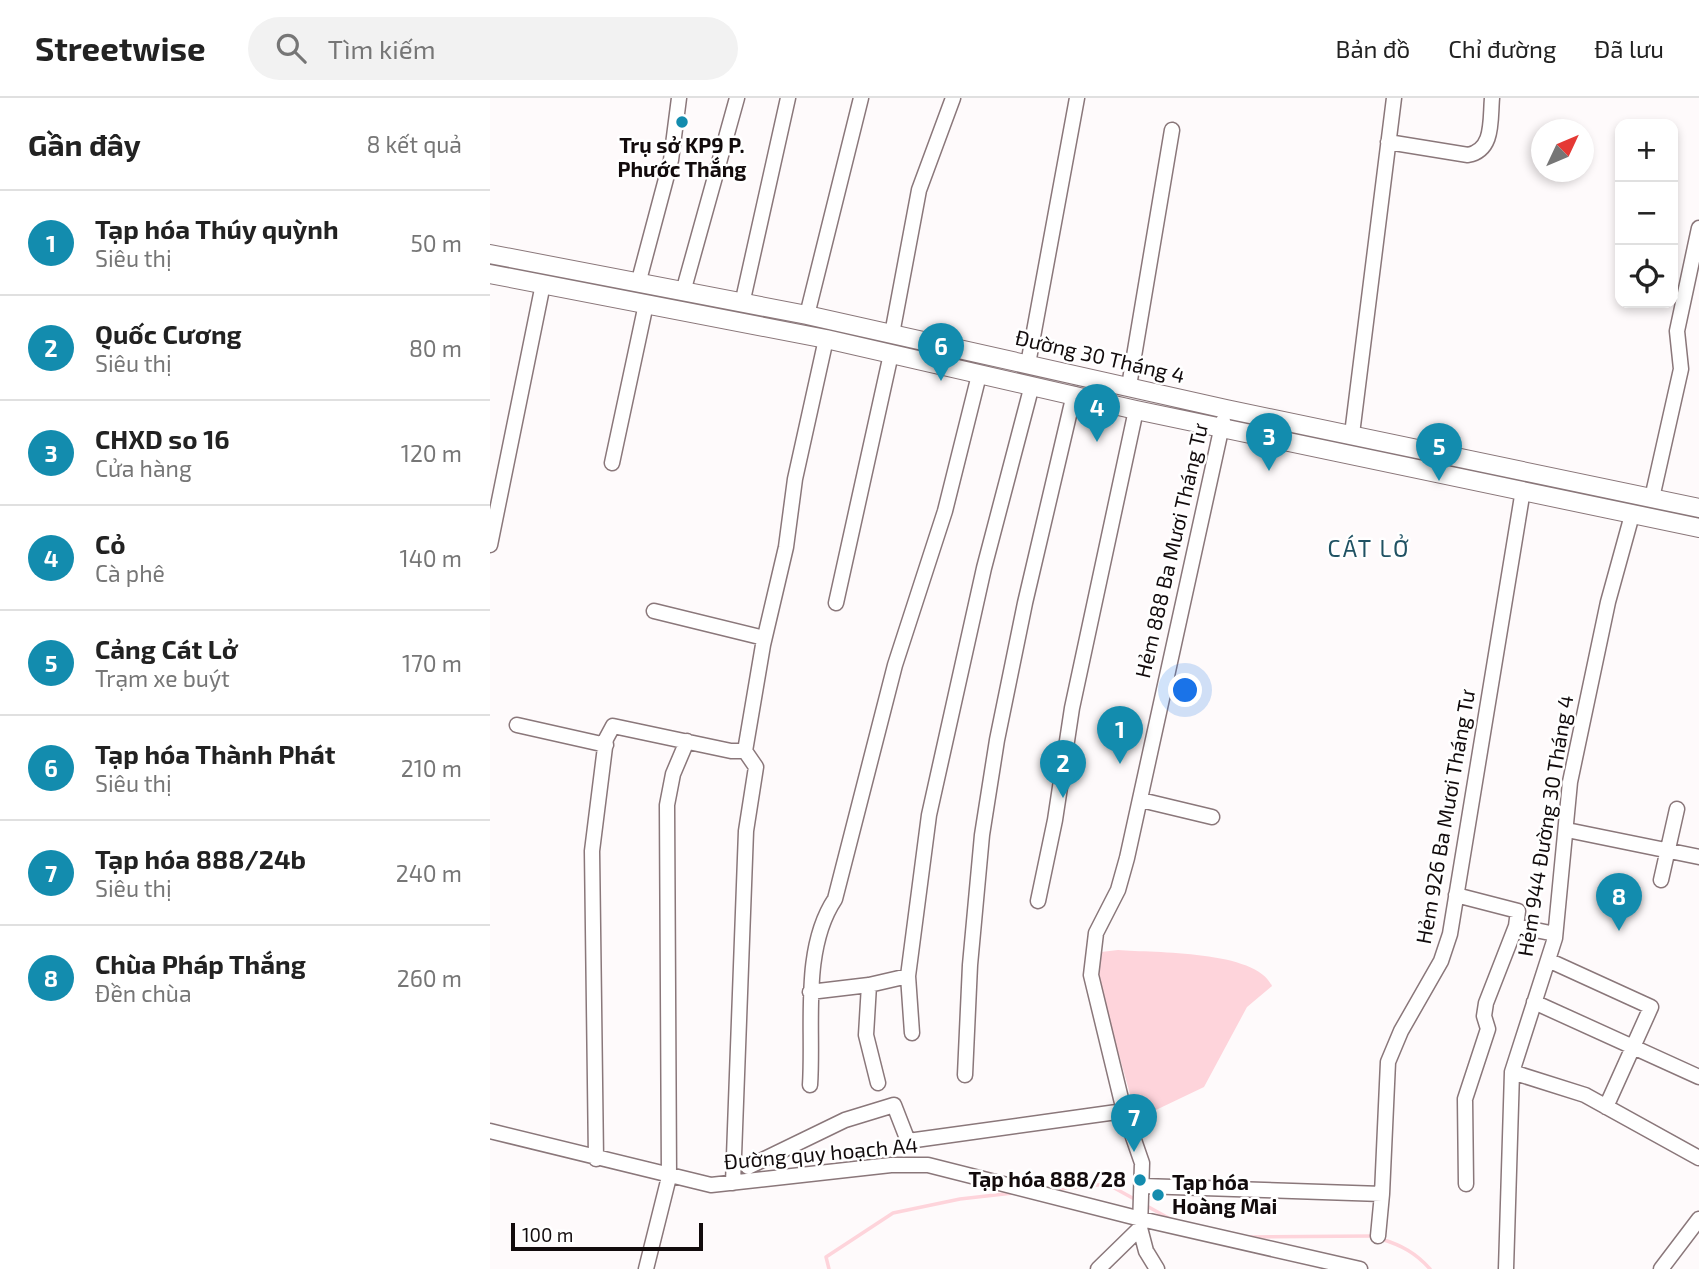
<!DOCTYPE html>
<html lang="vi">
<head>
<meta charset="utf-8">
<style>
  :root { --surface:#fff; --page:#f2f2f2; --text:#222; --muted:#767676; --line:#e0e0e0; --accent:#138cae }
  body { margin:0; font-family:"Exo 2",sans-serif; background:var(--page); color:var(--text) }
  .controls { position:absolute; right:21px; top:21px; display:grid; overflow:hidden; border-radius:14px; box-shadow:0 4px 10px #0003 }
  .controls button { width:63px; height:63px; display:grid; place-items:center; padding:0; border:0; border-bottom:2px solid var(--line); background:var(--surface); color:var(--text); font:35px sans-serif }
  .compass { position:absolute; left:1041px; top:21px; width:63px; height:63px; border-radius:50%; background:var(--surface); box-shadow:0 4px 10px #0003; rotate:46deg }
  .scale { position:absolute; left:21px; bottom:18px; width:192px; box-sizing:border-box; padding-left:7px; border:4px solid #120b0c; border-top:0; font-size:19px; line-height:24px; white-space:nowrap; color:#120b0c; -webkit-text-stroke:5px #fff; paint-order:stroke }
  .you { position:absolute; left:696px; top:593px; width:24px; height:24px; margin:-18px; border:5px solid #fff; border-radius:50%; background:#1a73e8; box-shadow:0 0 0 10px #1a73e833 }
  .badge { display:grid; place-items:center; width:46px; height:46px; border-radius:50%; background:var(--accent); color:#fff; font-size:23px; font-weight:700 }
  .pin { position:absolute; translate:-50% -58px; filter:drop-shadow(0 2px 4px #0008) }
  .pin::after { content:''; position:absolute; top:37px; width:24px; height:21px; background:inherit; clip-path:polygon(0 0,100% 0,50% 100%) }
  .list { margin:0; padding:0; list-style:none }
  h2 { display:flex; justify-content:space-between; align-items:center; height:91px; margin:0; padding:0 28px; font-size:30px }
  h2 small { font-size:23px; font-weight:400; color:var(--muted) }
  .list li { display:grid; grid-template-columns:46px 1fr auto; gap:21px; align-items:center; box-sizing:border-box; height:105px; padding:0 28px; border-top:2px solid var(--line) }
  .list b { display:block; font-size:26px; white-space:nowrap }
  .list p { margin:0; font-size:23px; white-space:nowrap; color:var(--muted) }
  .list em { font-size:23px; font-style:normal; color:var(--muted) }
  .icon { flex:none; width:38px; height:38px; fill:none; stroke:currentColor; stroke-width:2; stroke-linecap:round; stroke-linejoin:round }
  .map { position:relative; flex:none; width:1209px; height:1171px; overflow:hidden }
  header { display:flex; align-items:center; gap:42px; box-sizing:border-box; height:98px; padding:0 35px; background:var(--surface); border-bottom:2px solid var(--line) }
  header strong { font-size:33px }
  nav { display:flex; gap:38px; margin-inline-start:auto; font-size:24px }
  .search { width:490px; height:63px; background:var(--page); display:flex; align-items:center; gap:18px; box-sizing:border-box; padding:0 24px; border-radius:38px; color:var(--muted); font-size:26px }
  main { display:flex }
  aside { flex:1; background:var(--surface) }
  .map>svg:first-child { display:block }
</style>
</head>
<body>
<header>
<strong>Streetwise</strong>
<div class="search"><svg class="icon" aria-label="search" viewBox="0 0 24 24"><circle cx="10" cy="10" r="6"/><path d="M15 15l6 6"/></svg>Tìm kiếm</div>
<nav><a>Bản đồ</a><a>Chỉ đường</a><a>Đã lưu</a></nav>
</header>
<main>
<aside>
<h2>Gần đây<small>8 kết quả</small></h2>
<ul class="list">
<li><span class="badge">1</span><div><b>Tạp hóa Thúy quỳnh</b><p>Siêu thị</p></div><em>50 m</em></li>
<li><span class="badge">2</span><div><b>Quốc Cương</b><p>Siêu thị</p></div><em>80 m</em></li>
<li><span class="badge">3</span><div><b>CHXD so 16</b><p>Cửa hàng</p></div><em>120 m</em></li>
<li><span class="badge">4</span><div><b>Cỏ</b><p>Cà phê</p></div><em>140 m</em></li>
<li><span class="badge">5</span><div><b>Cảng Cát Lở</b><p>Trạm xe buýt</p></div><em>170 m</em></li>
<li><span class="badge">6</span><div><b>Tạp hóa Thành Phát</b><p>Siêu thị</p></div><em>210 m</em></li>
<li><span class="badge">7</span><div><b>Tạp hóa 888/24b</b><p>Siêu thị</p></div><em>240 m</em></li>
<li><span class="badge">8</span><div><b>Chùa Pháp Thắng</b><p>Đền chùa</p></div><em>260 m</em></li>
</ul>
</aside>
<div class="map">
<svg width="1209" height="1171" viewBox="0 0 1209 1171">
  <rect width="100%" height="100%" fill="#fefafb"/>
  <!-- water -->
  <path fill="#fed4db" d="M628,852C665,855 766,852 782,888L757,909L714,989L647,1021L611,893L607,859L611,854Z"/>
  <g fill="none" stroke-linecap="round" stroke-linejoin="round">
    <!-- stream -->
    <path stroke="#fed4db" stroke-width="3.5" d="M559,1092L617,1086L648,1103
      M655,1107L682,1122
      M758,1139L883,1138
      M891,1141C911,1147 926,1155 940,1171
      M339,1171L336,1159L403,1115L470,1101L523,1095"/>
    <defs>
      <path id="minor" d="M898,44L978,57C1004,52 1000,23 1002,0
        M148,186L181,62L189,0
        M193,194L247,0
        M252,206L298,0
        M317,217L371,0
        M402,236L429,92L463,0
        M538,266L587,0
        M639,288L682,32
        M862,336L904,0
        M122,365L156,206
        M1162,400L1191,271L1187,233L1209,130
        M0,447L53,186
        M346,505L401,256
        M164,513L274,540
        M27,627L116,647
        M651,702L722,719
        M1077,732L1209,759
        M1171,782L1187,711
        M966,797L1028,813L1026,828L1065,836
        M548,803L565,722L582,610L646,312
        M1058,862L1161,909L1116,1009
        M379,887L376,937L388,985
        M320,894L379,887L418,878
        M1044,904L1209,979
        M422,935L418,878L439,717L494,470L542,287
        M1022,974L1095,997L1209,1060
        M475,977L480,867L492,737L507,642L535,505L584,296
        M320,987C324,929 311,852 345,801L405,567L455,413L489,277
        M0,1033L221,1087L401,1067H438L651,1121L870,1171
        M106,1061L102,753L116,641L123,628L241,653H255
        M258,1069L355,1022L404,1007L418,1043L634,1013
        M243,1085L256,733L266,669L255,653L273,547L296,449L305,381L336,241
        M976,1086L975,1001L998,931L994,918L996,905L1026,828
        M652,1088L892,1096L898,964L911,933L951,863L960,836L1033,392
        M888,1138L892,1096
        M156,1171L179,1079L177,707L183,676L197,643
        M608,1171L650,1130
        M667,1171L656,1153L650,1130L652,1065L634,1013L601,877L606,835L628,792L637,760L733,323
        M1016,1171L1022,974L1065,840L1080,684L1118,504L1142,417
        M1171,1171L1209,1121"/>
      <path id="major" d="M0,156L317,217L736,311L1209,410
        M0,176L336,241L646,312L1209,430"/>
    </defs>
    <!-- minor casing -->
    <use href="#minor" stroke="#8a777a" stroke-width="17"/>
    <!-- major casing -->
    <use href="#major" stroke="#8a777a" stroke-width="20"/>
    <!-- minor -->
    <use href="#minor" stroke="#fff" stroke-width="14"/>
    <!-- major -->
    <use href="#major" stroke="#fff" stroke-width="18"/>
  </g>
  <!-- markers -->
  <g fill="#138cae" stroke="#fff" stroke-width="2.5">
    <circle cx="192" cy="24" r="7"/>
    <circle cx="650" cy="1082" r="7"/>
    <circle cx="668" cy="1097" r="7"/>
  </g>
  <g text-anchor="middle" stroke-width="5" stroke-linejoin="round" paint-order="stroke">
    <!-- poi labels -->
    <g font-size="21" font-weight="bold" fill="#120b0c" stroke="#fff">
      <text x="192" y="55">Trụ sở KP9 P.<tspan x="192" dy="24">Phước Thắng</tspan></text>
      <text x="636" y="1089" text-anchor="end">Tạp hóa 888/28</text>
      <text x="682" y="1092" text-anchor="start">Tạp hóa<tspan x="682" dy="24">Hoàng Mai</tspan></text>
    </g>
    <!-- street labels -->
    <g font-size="21" fill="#120b0c" stroke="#fff">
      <text transform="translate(610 259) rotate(13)" y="7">Đường 30 Tháng 4</text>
      <text transform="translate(682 453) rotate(-77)" y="7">Hẻm 888 Ba Mươi Tháng Tư</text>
      <text transform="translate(956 719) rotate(-80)" y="7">Hẻm 926 Ba Mươi Tháng Tư</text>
      <text transform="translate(1056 728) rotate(-81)" y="7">Hẻm 944 Đường 30 Tháng 4</text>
      <text transform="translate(331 1056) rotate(-5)" y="7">Đường quy hoạch A4</text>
    </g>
    <!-- neighbourhood labels -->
    <g font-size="23" letter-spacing="2" fill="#205263" stroke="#fff">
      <text x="879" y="459">CÁT LỞ</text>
    </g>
  </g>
</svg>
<div class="controls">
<button>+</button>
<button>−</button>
<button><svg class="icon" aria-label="locate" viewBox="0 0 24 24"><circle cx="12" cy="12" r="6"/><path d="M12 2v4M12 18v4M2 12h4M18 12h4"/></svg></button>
</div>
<svg class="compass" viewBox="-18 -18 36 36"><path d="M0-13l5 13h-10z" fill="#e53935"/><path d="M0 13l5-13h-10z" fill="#767676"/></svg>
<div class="scale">100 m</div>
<div class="you"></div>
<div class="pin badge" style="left:630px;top:666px">1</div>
<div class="pin badge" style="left:573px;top:700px">2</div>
<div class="pin badge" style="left:779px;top:373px">3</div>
<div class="pin badge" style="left:607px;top:344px">4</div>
<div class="pin badge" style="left:949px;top:383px">5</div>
<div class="pin badge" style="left:451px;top:283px">6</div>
<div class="pin badge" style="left:644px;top:1054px">7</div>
<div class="pin badge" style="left:1129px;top:833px">8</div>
</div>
</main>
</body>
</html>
